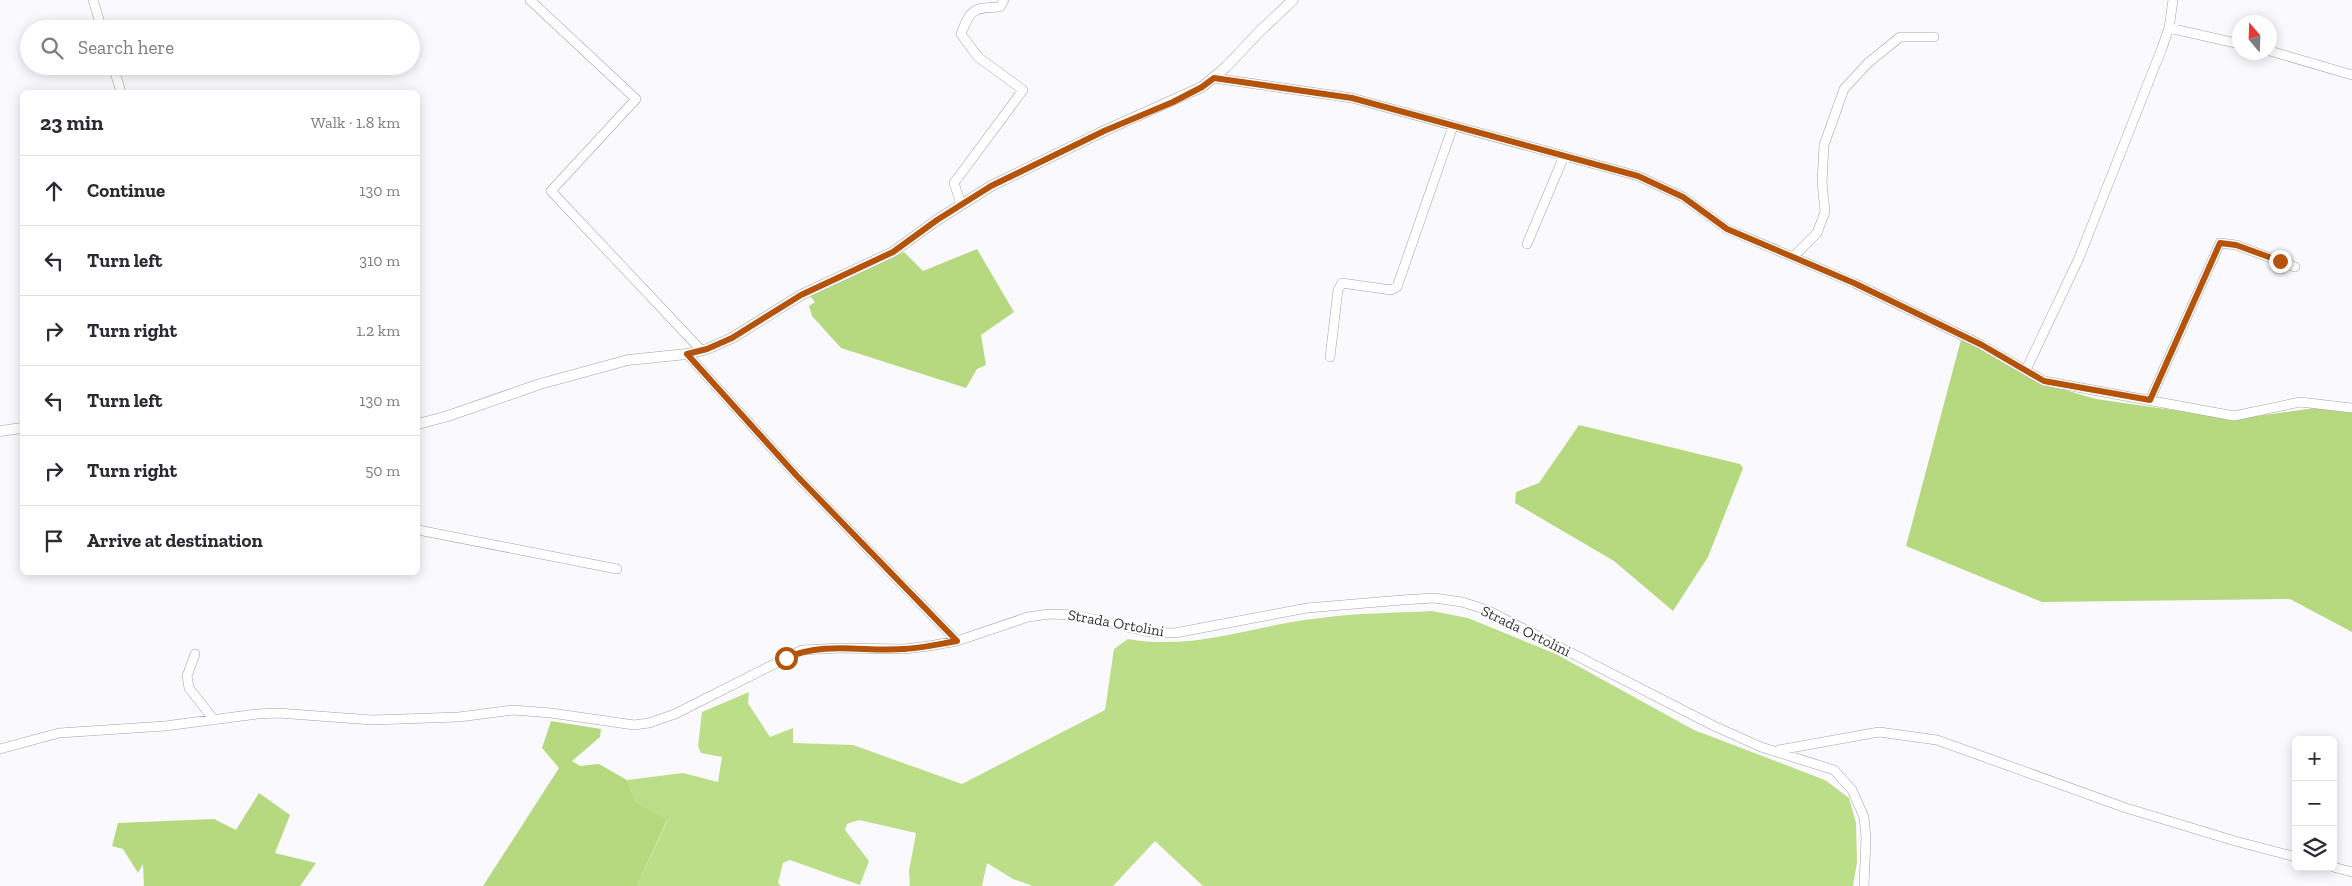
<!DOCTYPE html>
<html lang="en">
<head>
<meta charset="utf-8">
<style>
  :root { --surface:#fff; --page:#f7f7f7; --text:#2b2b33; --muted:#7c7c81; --line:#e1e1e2 }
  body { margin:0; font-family:"Zilla Slab",serif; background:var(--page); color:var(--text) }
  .controls { position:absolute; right:15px; bottom:15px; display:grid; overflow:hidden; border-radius:8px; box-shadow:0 2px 12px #0003 }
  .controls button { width:45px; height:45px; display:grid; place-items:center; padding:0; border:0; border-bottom:1px solid var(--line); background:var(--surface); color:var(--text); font:25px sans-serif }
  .compass { position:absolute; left:2232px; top:15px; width:45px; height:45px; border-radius:50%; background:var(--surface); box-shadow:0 2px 12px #0003; rotate:341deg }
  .stop { position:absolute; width:15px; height:15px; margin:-11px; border:4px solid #b45309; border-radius:50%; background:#fff }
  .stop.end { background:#b45309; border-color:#fff; box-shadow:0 1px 5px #0008 }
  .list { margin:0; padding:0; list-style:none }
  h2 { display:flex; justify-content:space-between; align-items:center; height:65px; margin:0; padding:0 20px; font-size:21px }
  h2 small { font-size:16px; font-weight:400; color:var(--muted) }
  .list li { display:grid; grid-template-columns:32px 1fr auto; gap:15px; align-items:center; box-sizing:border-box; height:70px; padding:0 20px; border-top:1px solid var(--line) }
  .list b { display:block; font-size:19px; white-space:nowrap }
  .list em { font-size:16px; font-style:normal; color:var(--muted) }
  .icon { flex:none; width:28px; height:28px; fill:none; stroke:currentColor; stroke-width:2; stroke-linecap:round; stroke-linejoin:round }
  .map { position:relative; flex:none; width:2352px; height:886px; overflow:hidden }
  .search { position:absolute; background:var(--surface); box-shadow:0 2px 12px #0003; left:20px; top:20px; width:400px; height:55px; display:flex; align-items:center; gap:12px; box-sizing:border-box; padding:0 18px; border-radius:28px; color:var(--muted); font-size:19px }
  .panel { position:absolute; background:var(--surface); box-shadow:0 2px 12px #0003; left:20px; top:90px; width:400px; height:485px; border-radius:8px }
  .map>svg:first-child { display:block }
</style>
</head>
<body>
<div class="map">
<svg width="2352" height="886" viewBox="0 0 2352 886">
  <rect width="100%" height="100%" fill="#faf9fd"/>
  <!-- green -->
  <path fill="#bdde88" d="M1432,611L1468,618L1556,654L1694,730L1825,780L1849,798L1856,823L1857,862L1853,886H1203L1155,841L1113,886H1033L1013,879L987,863L982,886H910L909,871L916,833L859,820L847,824L845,830L869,861L860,885L790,860L783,863L778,883L781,886H637L667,821L636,802L627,780L683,773L718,782L722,757L701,753L698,746L702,712L749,692L748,703L770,737L793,728V743L853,745L962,784L1105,710L1114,649L1128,639C1196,651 1254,625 1321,618C1357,613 1395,613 1432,611Z"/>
  <!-- forest -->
  <path fill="#b6d97f" d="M977,249L1014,312L981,335L986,365L977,369L966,388L841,348L812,316L809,306L815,302L810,296L904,252L923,271Z
    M1962,336L2041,383L2096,399L2235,419L2323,407L2352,412V632L2290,599L2042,602L1906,546Z
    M1579,425L1740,464L1743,468L1708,557L1673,611L1614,561L1515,503L1516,492L1539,483Z
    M551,721L601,729L600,737L572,761L580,766L599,764L627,780L636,802L667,820L637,886H483L559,768L542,748Z
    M259,793L290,815L275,853L316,863L300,886H144L143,864L138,873L123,849L112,846L118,823L214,819L236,830Z"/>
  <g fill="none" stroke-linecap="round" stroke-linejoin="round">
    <defs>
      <path id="minor" d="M93,0L102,29
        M530,0L636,99L551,191L702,351
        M2169,28L2240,44
        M2270,51L2352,75
        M113,66L121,92
        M1214,78L1352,98L1638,176L1683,197L1727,229L1854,283L1982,345L2044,381L2234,416L2300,402L2352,408
        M961,204L954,183L1023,90L978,57L961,34C971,8 973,8 1000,7L1004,0
        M1527,244L1564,156
        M1793,257L1817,233L1825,212L1822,182L1824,145L1844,89L1868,63L1900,37H1934
        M687,354L796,475L957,641
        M1330,357L1338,290L1342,283L1391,290L1397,287L1453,126
        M2026,370L2079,258L2162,48L2169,28L2173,0
        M2150,400L2220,243L2236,245L2295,267
        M418,530L617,569
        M195,654L187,676L189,688L214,720
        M0,749L59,733L165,726L257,714L278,713L372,720L459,717L513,710L551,713L634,725L649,723L675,714L802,650L840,648L904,649L929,646L957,641L1028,617L1049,614L1076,615L1148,632L1175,633L1307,608L1402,600L1434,598L1462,602L1487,610L1714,726L1761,747L1834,770L1852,790L1864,817L1866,838L1864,886
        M1779,750L1879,732L1937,740L2126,808L2235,841L2296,857
        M2333,867L2352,872"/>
      <path id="major" d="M418,424L448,416L540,384L628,360L687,354L707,349L732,338L801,295L893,252L937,220L991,186L1104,131L1202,87L1226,67L1260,31L1293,0
        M0,431L22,428"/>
    </defs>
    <!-- minor casing -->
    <use href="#minor" stroke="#a3a3a6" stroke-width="10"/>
    <!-- major casing -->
    <use href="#major" stroke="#a3a3a6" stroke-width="11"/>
    <!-- minor -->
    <use href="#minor" stroke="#fff" stroke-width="9"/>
    <!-- major -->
    <use href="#major" stroke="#fff" stroke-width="10"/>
  </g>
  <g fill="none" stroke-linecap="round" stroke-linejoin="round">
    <!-- route -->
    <path stroke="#b45309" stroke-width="6" d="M786,658C824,641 864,652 904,649C922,648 939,644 957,641L796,475L687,354L707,349L732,338L801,295L893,252L937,220L991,186L1104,131L1173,102L1202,87L1214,78L1352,98L1638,176L1683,197L1727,229L1854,283L1982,345L2044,381L2150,400L2220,243L2236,245L2280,261"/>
  </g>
  <g text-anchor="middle" stroke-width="4" stroke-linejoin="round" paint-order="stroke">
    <!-- street labels -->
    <g font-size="15" fill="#323233" stroke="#fff">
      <text transform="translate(1116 623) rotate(10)" y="5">Strada Ortolini</text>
      <text transform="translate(1526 631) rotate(26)" y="5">Strada Ortolini</text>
    </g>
  </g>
</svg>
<div class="controls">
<button>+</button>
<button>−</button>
<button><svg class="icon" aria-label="layers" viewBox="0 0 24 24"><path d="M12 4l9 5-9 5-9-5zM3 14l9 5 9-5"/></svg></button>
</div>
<svg class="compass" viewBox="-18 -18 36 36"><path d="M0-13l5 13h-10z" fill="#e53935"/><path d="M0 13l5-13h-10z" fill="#7c7c81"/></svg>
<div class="stop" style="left:786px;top:658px"></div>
<div class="stop end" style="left:2280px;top:261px"></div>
<div class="search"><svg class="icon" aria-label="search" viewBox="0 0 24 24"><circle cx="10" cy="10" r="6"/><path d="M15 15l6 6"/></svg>Search here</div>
<section class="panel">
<h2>23 min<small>Walk · 1.8 km</small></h2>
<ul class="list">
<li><svg class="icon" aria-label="ahead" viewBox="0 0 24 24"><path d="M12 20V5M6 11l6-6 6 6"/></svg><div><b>Continue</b></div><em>130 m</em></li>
<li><svg class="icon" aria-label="left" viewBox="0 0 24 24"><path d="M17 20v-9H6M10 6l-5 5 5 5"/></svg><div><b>Turn left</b></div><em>310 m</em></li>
<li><svg class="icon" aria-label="right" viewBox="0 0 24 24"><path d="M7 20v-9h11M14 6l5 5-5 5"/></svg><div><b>Turn right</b></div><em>1.2 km</em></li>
<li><svg class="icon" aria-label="left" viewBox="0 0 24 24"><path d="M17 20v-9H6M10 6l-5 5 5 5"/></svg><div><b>Turn left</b></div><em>130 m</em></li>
<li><svg class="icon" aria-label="right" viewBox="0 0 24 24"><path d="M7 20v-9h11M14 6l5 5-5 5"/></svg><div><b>Turn right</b></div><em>50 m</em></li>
<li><svg class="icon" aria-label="arrive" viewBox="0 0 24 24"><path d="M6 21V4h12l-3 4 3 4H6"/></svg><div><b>Arrive at destination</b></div></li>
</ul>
</section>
</div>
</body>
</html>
